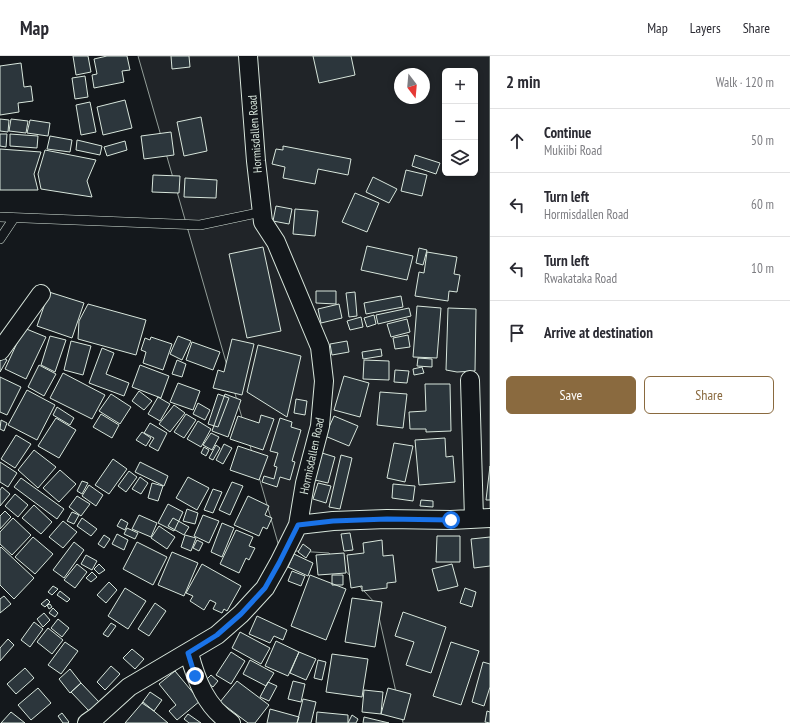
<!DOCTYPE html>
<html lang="en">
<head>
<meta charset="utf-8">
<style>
  :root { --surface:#fff; --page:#f7f7f7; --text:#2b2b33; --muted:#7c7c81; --line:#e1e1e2; --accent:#8a6a3f }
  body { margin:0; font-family:"PT Sans Narrow",sans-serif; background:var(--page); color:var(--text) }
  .controls { position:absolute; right:12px; top:12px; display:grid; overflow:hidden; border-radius:6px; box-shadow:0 2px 6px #0003 }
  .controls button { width:36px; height:36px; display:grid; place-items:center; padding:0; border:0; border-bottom:1px solid var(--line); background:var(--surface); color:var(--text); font:20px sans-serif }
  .compass { position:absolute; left:394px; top:12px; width:36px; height:36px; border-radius:50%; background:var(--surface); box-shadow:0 2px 6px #0003; rotate:164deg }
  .stop { position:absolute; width:12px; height:12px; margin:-9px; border:3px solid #1a73e8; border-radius:50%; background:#fff }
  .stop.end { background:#1a73e8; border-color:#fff; box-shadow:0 1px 4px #0008 }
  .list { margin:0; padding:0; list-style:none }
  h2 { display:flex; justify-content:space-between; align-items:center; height:52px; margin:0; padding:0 16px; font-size:17px }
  h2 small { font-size:13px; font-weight:400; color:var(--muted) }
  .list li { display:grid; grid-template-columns:26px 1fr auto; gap:12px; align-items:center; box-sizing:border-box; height:64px; padding:0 16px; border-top:1px solid var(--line) }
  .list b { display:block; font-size:15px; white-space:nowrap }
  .list p { margin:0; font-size:13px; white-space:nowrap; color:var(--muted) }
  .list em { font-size:13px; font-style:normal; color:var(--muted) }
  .actions { display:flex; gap:8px; padding:12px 16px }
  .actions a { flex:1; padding:9px 0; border:1px solid var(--accent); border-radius:6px; text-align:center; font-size:14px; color:var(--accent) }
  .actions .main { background:var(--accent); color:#fff }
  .icon { flex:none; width:22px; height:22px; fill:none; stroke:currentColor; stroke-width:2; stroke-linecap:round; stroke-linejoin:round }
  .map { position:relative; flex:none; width:490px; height:667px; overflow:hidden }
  header { display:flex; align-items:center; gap:24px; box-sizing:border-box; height:56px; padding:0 20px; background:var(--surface); border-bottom:1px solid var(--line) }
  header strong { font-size:19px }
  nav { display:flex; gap:22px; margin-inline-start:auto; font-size:14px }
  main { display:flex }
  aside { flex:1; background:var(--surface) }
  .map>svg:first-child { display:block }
</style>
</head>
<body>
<header>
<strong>Map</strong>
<nav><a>Map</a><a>Layers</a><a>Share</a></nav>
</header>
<main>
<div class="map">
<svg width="490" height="667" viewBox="0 0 490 667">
  <rect width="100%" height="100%" fill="#14181c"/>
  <!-- green -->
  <path fill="#202428" stroke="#939e99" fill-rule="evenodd" d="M138,0H490V667H403L376,548L329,497L280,494ZM445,15H475V117H445ZM400,18H424V42H400Z"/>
  <!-- building -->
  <path fill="#2c363c" stroke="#d8e6dc" d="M73,0H88L91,16L76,19Z
    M107,0H127L130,14L122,15L124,26L94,32L92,19L97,18L94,3Z
    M171,0H189L190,11L172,13Z
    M313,0H351L355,19L319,27Z
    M21,7L24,31L31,30L33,45L18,47L19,56L0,59V10Z
    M85,20L88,41L75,43L72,22Z
    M125,44L132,72L103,79L97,51Z
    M90,46L96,76L81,79L76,49Z
    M201,61L207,95L184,100L177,66Z
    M0,63L9,64L8,76L0,75Z
    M11,63L28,65L26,77L9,75Z
    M30,64L50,67L48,80L27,77Z
    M171,76L174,99L144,103L141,80Z
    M0,78H7L6,91L0,90Z
    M10,78L38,80L37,92L10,90Z
    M50,80L72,84L70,96L47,93Z
    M77,84L102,90L100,99L76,94Z
    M125,85L127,94L107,100L104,91Z
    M283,90L351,103L348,119L318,113L315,128L283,122L285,111L272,108L276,93L283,94Z
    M0,93L41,96L34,118L38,134H0Z
    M45,94L96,104L87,125L92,141L41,133L38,118Z
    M415,99L440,107L436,118L412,110Z
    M406,114L427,119L422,140L401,135Z
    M153,119L180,120L179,137L152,136Z
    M373,121L397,133L389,147L366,136Z
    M185,122L217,124L216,142L184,141Z
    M355,137L379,147L367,176L342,166Z
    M276,150L292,153L289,168L273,165Z
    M295,153L318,155L315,180L293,178Z
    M367,190L413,200L407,224L361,214Z
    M263,191L281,275L247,282L229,198Z
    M419,192L427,194L423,209L416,207Z
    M427,196L457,201L454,218L460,219L457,236L449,235L448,245L415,240L419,216L424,217Z
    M316,235H336V248L316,247Z
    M49,236L84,247L72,282L37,270Z
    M355,236L357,260L349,261L346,237Z
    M401,240L403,251L366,258L364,247Z
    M88,248L146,264L136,299L78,283L79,265Z
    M339,248L342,262L321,267L318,253Z
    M417,250L441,252L437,302L413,301Z
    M409,252L411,260L378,268L376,259Z
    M448,252L476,253L475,315L457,316L446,314Z
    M374,259L376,268L367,271L364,262Z
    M361,261L363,271L350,274L347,265Z
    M407,263L410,276L391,281L387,268Z
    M24,272L46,281L26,323L5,313Z
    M408,279L410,291L395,293L393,282Z
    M50,280L66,284L55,316L41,309Z
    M178,280L191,285L182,304L170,298Z
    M151,281L172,288L163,314L143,307L146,296L141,294L145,282L150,284Z
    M232,283L254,288L242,339L213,332L218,314L224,316Z
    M71,285L91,290L83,319L64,314Z
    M347,285L349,296L332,299L330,288Z
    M192,286L220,296L213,314L186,304Z
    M258,289L301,300L287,361L247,336Z
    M102,292L114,297L106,318L129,327L124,340L89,327Z
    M381,293L382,300L363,303L362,296Z
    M0,300L7,304L0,316Z
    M418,302L432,303V311L417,310Z
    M177,304L186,308L182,321L172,318Z
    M364,304L389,305V324L363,323Z
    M39,309L56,318L44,340L28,331Z
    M140,309L169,320L161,342L132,331Z
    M422,311L424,317L414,319L413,313Z
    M395,314L409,315L407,327L394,326Z
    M63,317L105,339L92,363L50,342Z
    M344,320L369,327L360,361L334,354Z
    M0,321L21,331L7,359L0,356Z
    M178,327L200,335L193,354L170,346Z
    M425,328H450L451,375L426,376V373H410L409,356L426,355Z
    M27,334L55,349L37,384L8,369Z
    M139,335L152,345L144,354L132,345Z
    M380,336L407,338L403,372L377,369Z
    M111,338L131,351L120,368L99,355Z
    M218,338L229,342L218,371L208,368Z
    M225,338L241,344L228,381L212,375Z
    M158,341L170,348L160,365L148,358Z
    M296,343L307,345L305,359L294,357Z
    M198,347L210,354L205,364L193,358Z
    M174,349L185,357L170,376L159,368Z
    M57,351L74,362L70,369L53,359Z
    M101,358L119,369L112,382L93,371Z
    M186,358L196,364L184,382L174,376Z
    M261,359L274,363L263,394L230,383L238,360L259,367Z
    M334,360L358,370L349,390L325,380Z
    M56,362L76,374L59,402L38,390Z
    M280,362L292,366L291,371L301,374L292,405L295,406L290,424L280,421L277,431L262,426L264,420L274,423L277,411L274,410L278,397L270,395Z
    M1,364L7,367L4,375L0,373Z
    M198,365L211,373L201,391L187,383Z
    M150,367L167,377L158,395L149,390L154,382L144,377Z
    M142,376L151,382L146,390L136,384Z
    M211,377L219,381L212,394L203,389Z
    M16,379L31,388L15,412L1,403Z
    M445,382L446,401L453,400L455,426L419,429L415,384Z
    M394,387L413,390L405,426L387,422Z
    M224,388L232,392L223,408L216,404Z
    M216,389L220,392L213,404L209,402Z
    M238,390L268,400L259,424L230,414Z
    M204,391L209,394L206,400L201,397Z
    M34,394L56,411L38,432L18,414Z
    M322,397L335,401L328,427L315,424Z
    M341,399L352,402L340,453L329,451Z
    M113,403L127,413L109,438L95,429Z
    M0,406L17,417L8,431L0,426Z
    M140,406L168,420L164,430L135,416Z
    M490,410V444H486Z
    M60,414L76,428L59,446L43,432Z
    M129,415L137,421L126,436L118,430Z
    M140,421L148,427L141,438L132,433Z
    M188,421L209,432L197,454L176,442Z
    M21,422L64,453L57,463L14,431Z
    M82,425L88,427L82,438L77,435Z
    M232,426L243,430L230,459L219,454Z
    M152,427L163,430L158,445L148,442Z
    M318,427L331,430L326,447L313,443Z
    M393,428L415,430L413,445L392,442Z
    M89,429L103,439L96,450L82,440Z
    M2,431L10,438L0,450V434Z
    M213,433L222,436L213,457L204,454Z
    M15,438L28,449L18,461L5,450Z
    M77,440L90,448L81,460L69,451Z
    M248,440L269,450L265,459L272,462L267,473L263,471L259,480L234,469Z
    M421,444L433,445V451L420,450Z
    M168,448L183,456L174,475L158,467Z
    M34,449L52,466L41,478L22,462Z
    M187,453L198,457L195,468L183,465Z
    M5,455L11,461L0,473V460Z
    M72,456L79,459L74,468L67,465Z
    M139,459L157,467L151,481L132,473Z
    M203,459L219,465L209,487L194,480Z
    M13,462L31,479L12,499L0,488V476Z
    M82,462L97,473L91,480L77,470Z
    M173,462L189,471L184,479L168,470Z
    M121,463L128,467L125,474L117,470Z
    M63,465L77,476L63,492L49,481Z
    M222,467L234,472L222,501L211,496Z
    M159,470L175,481L167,493L151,482Z
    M127,472L138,477L135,483L124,478Z
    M236,474L253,481L249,490L255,492L249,504L246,502L239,517L220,508Z
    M350,477L353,494L344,495L341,478Z
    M117,478L128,484L124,494L112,488Z
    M104,479L110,483L104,492L98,488Z
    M185,479L196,482L191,495L181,491Z
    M437,480H460V506H436Z
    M33,481L53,498L35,518L15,501Z
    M490,481V510L474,512L471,483Z
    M197,484L203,487L199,495L193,492Z
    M382,484L383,500L393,499L396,526L387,527V532L362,535V530L351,532L347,499L364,497L363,487Z
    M74,486L84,494L64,522L53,514Z
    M137,486L167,501L153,529L123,513Z
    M303,488L311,494L306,502L298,496Z
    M1,491L34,522L14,543L0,529V492Z
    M172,496L198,507L184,540L158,529Z
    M344,497L346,517L318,519L316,499Z
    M294,498L313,507L308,520L288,511Z
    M86,499L97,505L92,514L81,508Z
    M77,508L87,516L75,532L64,524Z
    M99,508L105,514L99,518L94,513Z
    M202,508L241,530L227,555L224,553L222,557L213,553L216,547L210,544L204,554L190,545L193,540L186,537Z
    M452,508L458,530L438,535L432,513Z
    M292,515L305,520L301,530L288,525Z
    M92,516L97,521L91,526L86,522Z
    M310,519L346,533L326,584L291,570Z
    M332,519H343V529H332Z
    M109,526L117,534L106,547L97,539Z
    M53,530L58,533L52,539L48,536Z
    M125,532L146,545L128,573L108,560Z
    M465,532L476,536L472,551L460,547Z
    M60,535L70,543L67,546L57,539Z
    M4,540L11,548L0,557V543Z
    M352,542L382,546L375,591L345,586Z
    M47,543L50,546L45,551L41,548Z
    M155,547L166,555L149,580L138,573Z
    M50,548L52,551L49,553L47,549Z
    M53,552L58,557L55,561L49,557Z
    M403,556L446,571L431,617L406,609L414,586L395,580Z
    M44,557L50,564L43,571L37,563Z
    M257,560L287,574L283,584L274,580L270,587L249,578Z
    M58,563L69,572L62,581L51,572Z
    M34,566L43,573L30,591L21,584Z
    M111,567L116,570L108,581L103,578Z
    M48,572L63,584L52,598L37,586Z
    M240,576L270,592L261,608L232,592Z
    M8,583L14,589L0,605V592Z
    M276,585L299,596L288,620L265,610Z
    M65,586L78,595L61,618L48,609Z
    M451,586L479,595L461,649L433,640Z
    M132,593L144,603L135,613L123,602Z
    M231,596L245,605L231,628L216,619Z
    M299,596L316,603L306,624L290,617Z
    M332,598L368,603L362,641L326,636Z
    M250,604L274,617L266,630L243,618Z
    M318,604L326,606L322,624L314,622Z
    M483,606L490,608V631L484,650L472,646Z
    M111,610L120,618L105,634L97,626Z
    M25,612L34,622L16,638L7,628Z
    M70,613L81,627L70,637L59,623Z
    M175,615L200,645L177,664L169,655L176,649L159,628Z
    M211,619L218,625L213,631L205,625Z
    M237,625L269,649L255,667H248L220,646Z
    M293,625L305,628L301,646L288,643Z
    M268,626L277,630L269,645L260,641Z
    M81,627L99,646L89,655L71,636Z
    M38,632L51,647L31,664L18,649Z
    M388,632L411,638L404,664L381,658Z
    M364,634L383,636L381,658L362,656Z
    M150,636L162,644L154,655L142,647Z
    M303,643L316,646L311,667H297Z
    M143,646L168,667H125Z
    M270,653L299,661L297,667H267Z
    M487,655L490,656V667L485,666Z
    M11,656L25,667H1Z
    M317,656L348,659V667H316Z
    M62,657L69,666L68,667H63L58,660Z
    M188,658L201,667H189L184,663Z
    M352,659L358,663L356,667H348Z
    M364,661L389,667H363Z"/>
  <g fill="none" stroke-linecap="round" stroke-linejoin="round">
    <defs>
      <path id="service" d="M0,161L200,169L262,156
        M0,183L14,162"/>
      <path id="minor" d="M0,295L41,238
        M470,324L474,463
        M298,469L333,465L387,463L451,464L490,462
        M189,597C196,624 206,651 231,667
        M87,667L97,660L129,631L217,579L241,558L265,532L279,507L298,469L305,427L320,370L324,325L320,291L276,186L263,166L256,105L248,0"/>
    </defs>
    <!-- service casing -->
    <use href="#service" stroke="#d8e6dc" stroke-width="10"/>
    <!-- minor casing -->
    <use href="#minor" stroke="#d8e6dc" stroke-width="20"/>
    <!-- service -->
    <use href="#service" stroke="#14181c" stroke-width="9"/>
    <!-- minor -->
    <use href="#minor" stroke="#14181c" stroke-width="18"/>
  </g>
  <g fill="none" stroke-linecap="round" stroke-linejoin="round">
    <!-- route -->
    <path stroke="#1a73e8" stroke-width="5" d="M195,620L188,597L217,579L241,558L265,532L279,507L298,469L333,465L387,463L451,464"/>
  </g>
  <g text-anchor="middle" stroke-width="3" stroke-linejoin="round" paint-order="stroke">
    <!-- street labels -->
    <g font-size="12" fill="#d8e6dc" stroke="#14181c">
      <text transform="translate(255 78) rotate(-94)" y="4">Hormisdallen Road</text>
      <text transform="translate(312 400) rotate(-78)" y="4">Hormisdallen Road</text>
    </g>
  </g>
</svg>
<div class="controls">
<button>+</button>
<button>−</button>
<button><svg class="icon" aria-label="layers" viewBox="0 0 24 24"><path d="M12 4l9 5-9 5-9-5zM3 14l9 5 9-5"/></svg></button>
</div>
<svg class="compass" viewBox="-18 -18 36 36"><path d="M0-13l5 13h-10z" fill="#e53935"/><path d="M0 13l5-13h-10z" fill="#7c7c81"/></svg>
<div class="stop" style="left:451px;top:464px"></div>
<div class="stop end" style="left:195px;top:620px"></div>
</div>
<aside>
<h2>2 min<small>Walk · 120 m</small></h2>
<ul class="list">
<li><svg class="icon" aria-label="ahead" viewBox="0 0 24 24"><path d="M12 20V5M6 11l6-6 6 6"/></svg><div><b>Continue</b><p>Mukiibi Road</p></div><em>50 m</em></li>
<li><svg class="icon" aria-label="left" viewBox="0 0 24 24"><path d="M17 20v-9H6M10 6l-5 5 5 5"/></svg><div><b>Turn left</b><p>Hormisdallen Road</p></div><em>60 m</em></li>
<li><svg class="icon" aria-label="left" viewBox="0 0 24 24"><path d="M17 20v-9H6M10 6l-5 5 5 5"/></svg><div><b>Turn left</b><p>Rwakataka Road</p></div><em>10 m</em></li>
<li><svg class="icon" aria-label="arrive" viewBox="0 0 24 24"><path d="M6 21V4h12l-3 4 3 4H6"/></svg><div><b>Arrive at destination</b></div></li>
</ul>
<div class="actions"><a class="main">Save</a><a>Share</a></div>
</aside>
</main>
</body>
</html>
